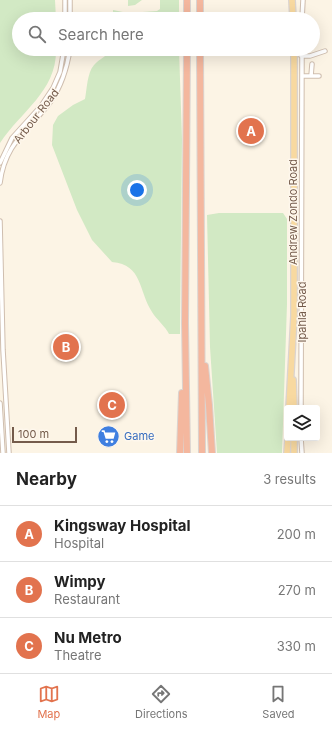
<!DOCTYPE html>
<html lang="en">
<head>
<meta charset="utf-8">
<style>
  :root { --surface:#fff; --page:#f6f6f6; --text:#222; --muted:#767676; --line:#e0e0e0; --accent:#e2734e }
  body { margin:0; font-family:Inter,sans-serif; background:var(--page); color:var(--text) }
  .controls { position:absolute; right:12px; bottom:12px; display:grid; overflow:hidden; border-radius:4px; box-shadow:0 4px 16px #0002 }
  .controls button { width:36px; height:36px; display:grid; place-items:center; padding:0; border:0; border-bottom:1px solid var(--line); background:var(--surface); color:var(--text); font:20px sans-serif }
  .scale { position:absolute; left:12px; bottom:10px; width:65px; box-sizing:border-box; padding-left:4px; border:2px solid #745b4b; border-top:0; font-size:11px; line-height:14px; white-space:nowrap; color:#745b4b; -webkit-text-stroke:3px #fef7ec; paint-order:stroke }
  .you { position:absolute; left:137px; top:190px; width:14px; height:14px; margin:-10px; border:3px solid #fff; border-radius:50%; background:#1a73e8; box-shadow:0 0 0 6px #1a73e833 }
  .badge { display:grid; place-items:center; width:26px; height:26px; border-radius:50%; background:var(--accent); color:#fff; font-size:13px; font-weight:700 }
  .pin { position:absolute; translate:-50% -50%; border:2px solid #fff; box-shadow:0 1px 4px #0006 }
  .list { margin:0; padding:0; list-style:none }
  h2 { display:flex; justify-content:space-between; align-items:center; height:52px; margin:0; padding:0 16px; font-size:17px }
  h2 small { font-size:13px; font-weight:400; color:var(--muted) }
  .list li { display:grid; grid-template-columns:26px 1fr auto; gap:12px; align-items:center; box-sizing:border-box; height:56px; padding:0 16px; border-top:1px solid var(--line) }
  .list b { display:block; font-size:15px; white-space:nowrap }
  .list p { margin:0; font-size:13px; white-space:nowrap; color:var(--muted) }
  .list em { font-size:13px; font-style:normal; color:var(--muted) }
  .icon { flex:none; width:22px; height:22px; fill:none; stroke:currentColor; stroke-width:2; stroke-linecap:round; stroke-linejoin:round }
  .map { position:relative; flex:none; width:332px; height:453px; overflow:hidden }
  .search { position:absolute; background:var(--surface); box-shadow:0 4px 16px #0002; left:12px; right:12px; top:12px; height:44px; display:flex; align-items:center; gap:10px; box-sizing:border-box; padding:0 14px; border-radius:22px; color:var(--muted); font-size:15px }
  .sheet { height:220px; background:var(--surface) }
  nav { display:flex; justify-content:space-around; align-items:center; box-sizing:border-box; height:56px; border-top:1px solid var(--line); background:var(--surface); font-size:11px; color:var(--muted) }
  nav a { display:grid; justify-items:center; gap:2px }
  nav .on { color:var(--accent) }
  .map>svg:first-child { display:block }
</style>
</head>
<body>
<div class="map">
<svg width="332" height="453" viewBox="0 0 332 453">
  <rect width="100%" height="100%" fill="#fcf4e5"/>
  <!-- green -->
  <path fill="#d2e9c4" d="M0,0H55L56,19H19V49H56C57,91 21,111 0,143Z
    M128,0H142L135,5L128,6Z
    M160,0H179V19H113V10L128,13L157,11L160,9Z
    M110,49H179L182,139L180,334H169C165,326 157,320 152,312C138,290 143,265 112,262L92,240L77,210L52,145L53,125L58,116L73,105L85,99C87,89 87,73 94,65C100,58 106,58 110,49Z
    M219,213H283L287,219V304L282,453H217L210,347L207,215Z"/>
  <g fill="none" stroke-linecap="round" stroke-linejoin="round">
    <defs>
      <path id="street" d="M70,0V19
        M65,19V0
        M302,19L303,0
        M301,56H310L325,51
        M302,76H319
        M311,76L312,64
        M0,163L12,138L41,106L53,88L60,72L64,49
        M0,183C5,142 29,131 51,101C62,85 67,68 70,49
        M0,221L3,350L9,453
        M0,403L3,453
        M301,408L302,49
        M301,438L302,453"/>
      <path id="primary" d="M292,0L293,19
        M293,380L294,408
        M289,408L294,316V49
        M287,453L288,438
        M294,453V438"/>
      <path id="highway" d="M187,0V19
        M200,0V19
        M200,49L202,453
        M205,366L209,405L212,453
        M180,453L182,393
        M187,453L185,323L187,49"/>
    </defs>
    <!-- street casing -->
    <use href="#street" stroke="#cfbeaf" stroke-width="5.5"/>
    <!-- primary casing -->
    <use href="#primary" stroke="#dbd4d0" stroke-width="8"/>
    <!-- highway casing -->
    <use href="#highway" stroke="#dbd4d0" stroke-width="8"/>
    <!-- street -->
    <use href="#street" stroke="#fff" stroke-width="3.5"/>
    <!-- primary -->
    <use href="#primary" stroke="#f8d9a0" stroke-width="5.5"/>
    <!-- highway -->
    <use href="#highway" stroke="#f4b79e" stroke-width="6"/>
  </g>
  <!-- icons -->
  <defs>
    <symbol id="supermarket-disc" viewBox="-11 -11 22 22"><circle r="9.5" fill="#3f7fe0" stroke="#fef7ec"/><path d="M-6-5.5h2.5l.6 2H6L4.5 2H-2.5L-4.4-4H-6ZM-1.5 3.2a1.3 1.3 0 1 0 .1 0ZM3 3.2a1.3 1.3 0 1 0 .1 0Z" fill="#fff"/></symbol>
  </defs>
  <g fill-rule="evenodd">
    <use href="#supermarket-disc" x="96" y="424" width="25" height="25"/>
  </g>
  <g text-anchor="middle" stroke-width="3" stroke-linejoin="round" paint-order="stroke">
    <!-- street labels -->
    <g font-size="11" fill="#745b4b" stroke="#fef7ec">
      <text transform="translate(36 116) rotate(-52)" y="4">Arbour Road</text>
      <text transform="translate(293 212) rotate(-90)" y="4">Andrew Zondo Road</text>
      <text transform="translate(302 312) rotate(-90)" y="4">Ipahla Road</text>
    </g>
    <!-- shop labels -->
    <g font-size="11" fill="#366cbe" stroke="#fef7ec" text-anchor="start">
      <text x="124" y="440">Game</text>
    </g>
  </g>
</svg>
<div class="controls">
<button><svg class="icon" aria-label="layers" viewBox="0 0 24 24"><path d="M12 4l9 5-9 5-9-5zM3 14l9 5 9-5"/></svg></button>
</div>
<div class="scale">100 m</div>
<div class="you"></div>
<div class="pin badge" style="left:251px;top:131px">A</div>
<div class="pin badge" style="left:66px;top:347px">B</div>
<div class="pin badge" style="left:112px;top:405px">C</div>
<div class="search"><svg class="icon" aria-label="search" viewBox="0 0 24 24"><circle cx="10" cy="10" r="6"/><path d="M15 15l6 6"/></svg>Search here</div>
</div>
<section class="sheet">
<h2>Nearby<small>3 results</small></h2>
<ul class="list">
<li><span class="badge">A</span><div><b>Kingsway Hospital</b><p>Hospital</p></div><em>200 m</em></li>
<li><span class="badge">B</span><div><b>Wimpy</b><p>Restaurant</p></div><em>270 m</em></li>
<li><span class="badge">C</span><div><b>Nu Metro</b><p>Theatre</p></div><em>330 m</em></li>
</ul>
</section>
<nav>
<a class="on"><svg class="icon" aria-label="map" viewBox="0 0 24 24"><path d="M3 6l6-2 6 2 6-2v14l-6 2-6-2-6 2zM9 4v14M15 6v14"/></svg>Map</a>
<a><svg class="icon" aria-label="directions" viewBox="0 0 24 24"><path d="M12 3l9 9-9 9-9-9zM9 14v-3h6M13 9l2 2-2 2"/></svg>Directions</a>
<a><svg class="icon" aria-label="saved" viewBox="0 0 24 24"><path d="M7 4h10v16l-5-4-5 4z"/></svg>Saved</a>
</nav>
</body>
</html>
